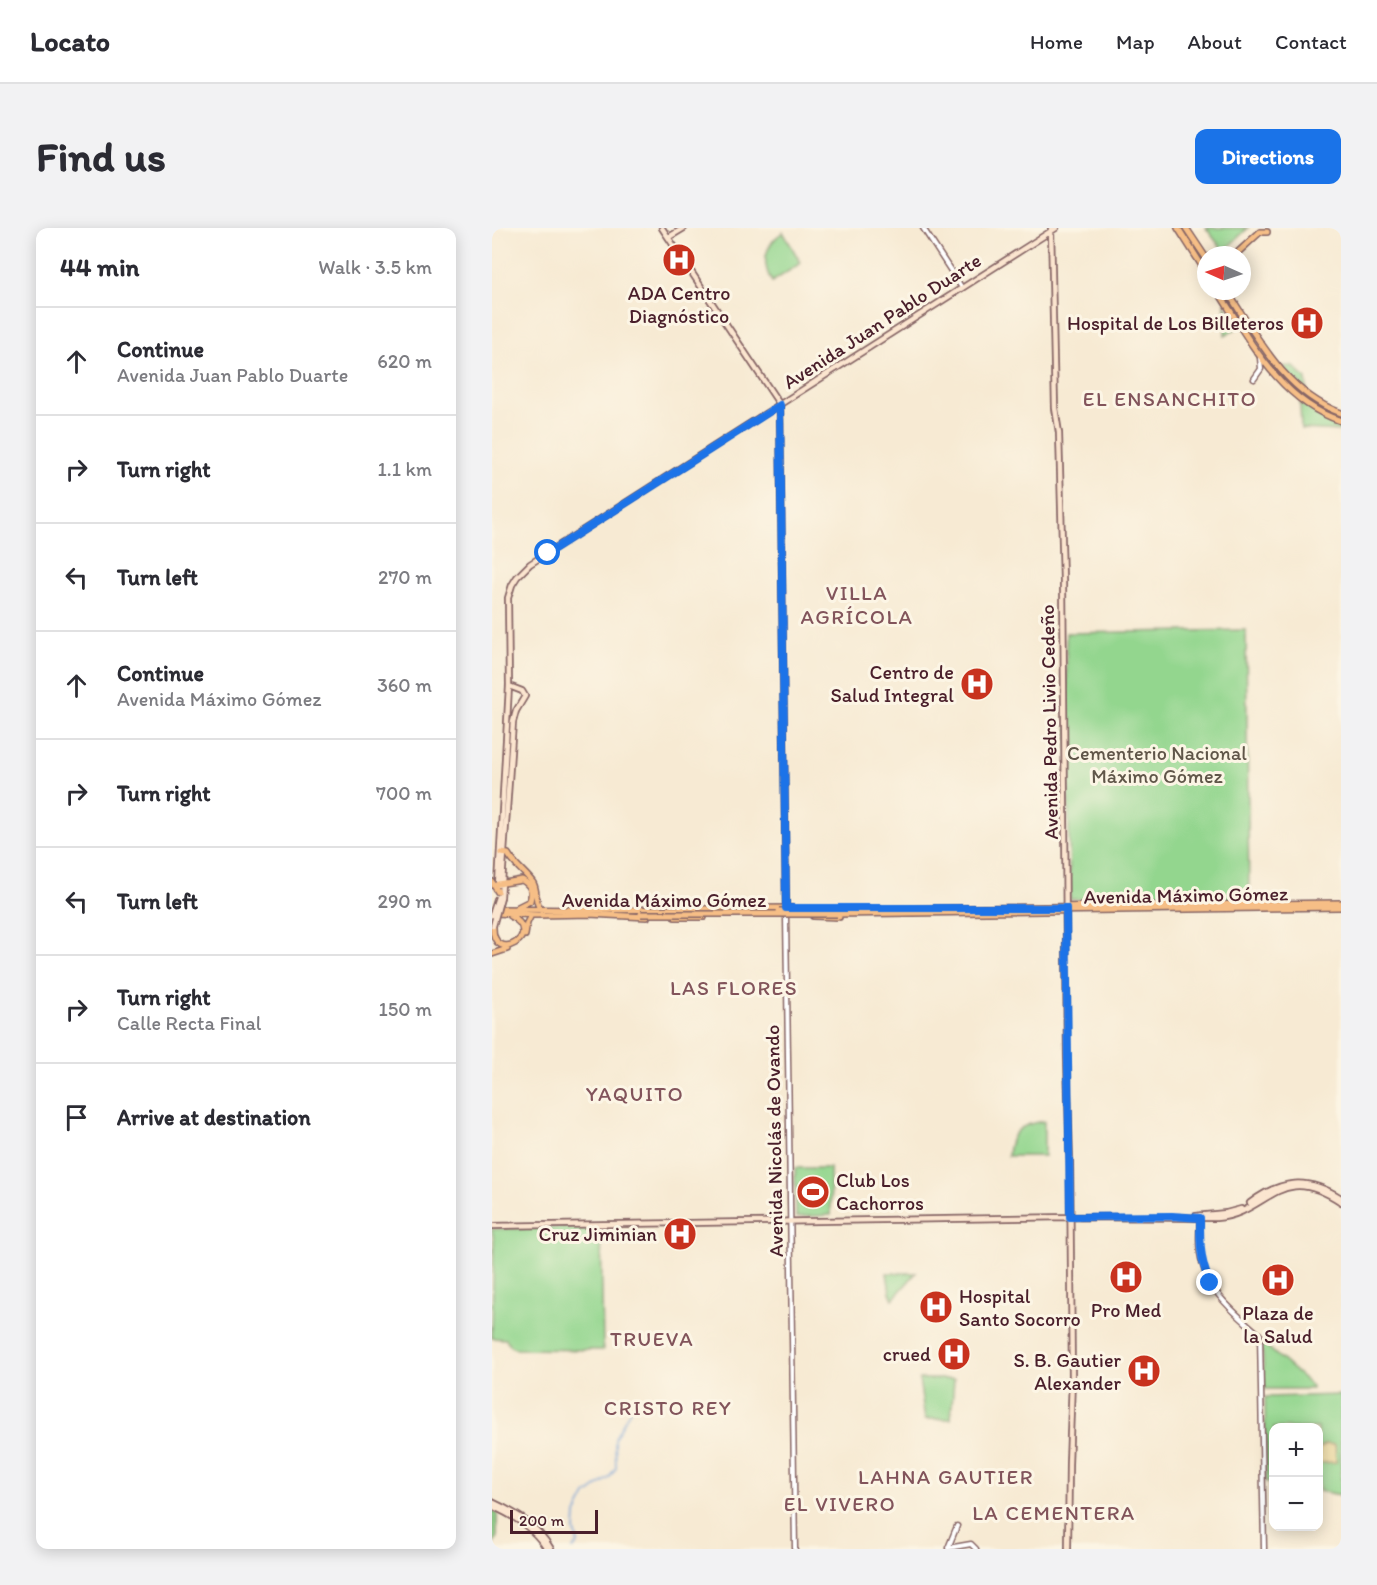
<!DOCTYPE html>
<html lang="en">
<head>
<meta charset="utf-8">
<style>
  :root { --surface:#fff; --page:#f2f2f3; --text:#2b2b33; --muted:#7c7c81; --line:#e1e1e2; --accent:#1a73e8 }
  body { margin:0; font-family:Itim,sans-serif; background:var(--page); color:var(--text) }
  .controls { position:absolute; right:18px; bottom:18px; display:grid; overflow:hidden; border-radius:12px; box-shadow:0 3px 15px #0003 }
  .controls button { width:54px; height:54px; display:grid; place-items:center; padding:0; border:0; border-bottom:2px solid var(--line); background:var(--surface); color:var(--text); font:30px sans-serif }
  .compass { position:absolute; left:705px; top:18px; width:54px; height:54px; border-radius:50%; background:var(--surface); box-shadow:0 3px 15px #0003; rotate:273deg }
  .scale { position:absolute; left:18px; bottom:15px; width:88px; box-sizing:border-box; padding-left:6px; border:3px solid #4a1f2b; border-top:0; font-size:16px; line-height:21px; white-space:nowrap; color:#4a1f2b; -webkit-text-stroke:4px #fcf5e5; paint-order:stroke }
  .stop { position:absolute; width:18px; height:18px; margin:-14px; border:4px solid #1a73e8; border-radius:50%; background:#fff }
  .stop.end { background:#1a73e8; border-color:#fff; box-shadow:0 2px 6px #0008 }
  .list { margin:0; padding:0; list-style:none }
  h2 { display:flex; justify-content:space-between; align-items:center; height:78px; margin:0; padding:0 24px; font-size:26px }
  h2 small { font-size:20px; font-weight:400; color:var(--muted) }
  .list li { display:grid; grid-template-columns:39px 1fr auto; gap:18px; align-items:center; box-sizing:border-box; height:108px; padding:0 24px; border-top:2px solid var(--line) }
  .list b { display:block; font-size:22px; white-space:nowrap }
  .list p { margin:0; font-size:20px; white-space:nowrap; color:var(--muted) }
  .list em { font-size:20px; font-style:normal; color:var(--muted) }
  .icon { flex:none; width:33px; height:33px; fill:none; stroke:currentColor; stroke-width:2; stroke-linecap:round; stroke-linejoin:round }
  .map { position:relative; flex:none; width:849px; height:1321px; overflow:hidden; border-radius:12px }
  header { display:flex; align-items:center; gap:36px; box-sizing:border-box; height:84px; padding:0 30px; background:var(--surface); border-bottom:2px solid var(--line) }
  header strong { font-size:28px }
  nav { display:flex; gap:33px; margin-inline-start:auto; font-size:21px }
  .intro { display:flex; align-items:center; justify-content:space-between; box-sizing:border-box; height:144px; padding:0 36px }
  h1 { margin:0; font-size:42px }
  .button { padding:15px 27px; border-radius:12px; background:var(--accent); color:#fff; font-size:21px; font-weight:700 }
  main { display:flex; gap:36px; padding:0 36px }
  aside { flex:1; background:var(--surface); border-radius:12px; box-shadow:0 3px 15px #0003 }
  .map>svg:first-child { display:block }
</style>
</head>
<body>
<header>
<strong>Locato</strong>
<nav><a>Home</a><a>Map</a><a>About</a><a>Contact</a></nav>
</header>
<div class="intro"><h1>Find us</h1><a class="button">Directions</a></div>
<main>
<aside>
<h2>44 min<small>Walk · 3.5 km</small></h2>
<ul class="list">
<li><svg class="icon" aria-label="ahead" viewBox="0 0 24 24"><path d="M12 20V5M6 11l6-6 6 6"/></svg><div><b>Continue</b><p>Avenida Juan Pablo Duarte</p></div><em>620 m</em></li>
<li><svg class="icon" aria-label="right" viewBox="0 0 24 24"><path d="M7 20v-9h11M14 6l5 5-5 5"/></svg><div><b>Turn right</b></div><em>1.1 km</em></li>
<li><svg class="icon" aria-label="left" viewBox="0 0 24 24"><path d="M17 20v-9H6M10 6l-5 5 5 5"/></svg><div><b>Turn left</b></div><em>270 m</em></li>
<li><svg class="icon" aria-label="ahead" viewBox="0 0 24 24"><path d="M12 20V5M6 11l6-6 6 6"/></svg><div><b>Continue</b><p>Avenida Máximo Gómez</p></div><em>360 m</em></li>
<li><svg class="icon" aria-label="right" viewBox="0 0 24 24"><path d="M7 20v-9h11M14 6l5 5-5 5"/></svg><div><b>Turn right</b></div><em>700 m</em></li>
<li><svg class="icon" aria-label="left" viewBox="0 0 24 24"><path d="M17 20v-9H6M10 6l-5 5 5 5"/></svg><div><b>Turn left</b></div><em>290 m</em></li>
<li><svg class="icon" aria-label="right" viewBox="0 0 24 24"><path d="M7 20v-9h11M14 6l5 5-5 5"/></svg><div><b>Turn right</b><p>Calle Recta Final</p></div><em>150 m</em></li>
<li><svg class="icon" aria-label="arrive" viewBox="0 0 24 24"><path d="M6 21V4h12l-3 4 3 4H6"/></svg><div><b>Arrive at destination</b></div></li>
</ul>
</aside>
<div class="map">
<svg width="849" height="1321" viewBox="0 0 849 1321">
  <rect width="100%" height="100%" fill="#fcf5e5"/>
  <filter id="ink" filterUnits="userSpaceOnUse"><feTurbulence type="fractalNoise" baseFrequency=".0167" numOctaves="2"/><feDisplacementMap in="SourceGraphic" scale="12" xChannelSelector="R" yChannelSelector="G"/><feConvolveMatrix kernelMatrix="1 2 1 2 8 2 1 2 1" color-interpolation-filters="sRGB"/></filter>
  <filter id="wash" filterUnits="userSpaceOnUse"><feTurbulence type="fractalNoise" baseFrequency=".008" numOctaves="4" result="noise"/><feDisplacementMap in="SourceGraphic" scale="24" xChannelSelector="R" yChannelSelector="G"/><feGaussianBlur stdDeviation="1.35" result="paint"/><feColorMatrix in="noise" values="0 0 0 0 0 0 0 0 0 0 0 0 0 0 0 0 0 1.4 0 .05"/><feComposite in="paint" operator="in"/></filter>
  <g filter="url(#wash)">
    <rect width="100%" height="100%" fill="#f7ead3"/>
    <!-- green -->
    <path fill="#93d68e" stroke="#6e7a5c" stroke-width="1.5" d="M714,0H756L734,21H730Z
      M291,4L309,35L280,54C269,35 272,17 291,4Z
      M733,76L747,99L733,107Z
      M791,138L802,139L814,151L815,163L792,142Z
      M808,175L841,194L849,197V203L809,201Z
      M754,402L757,672L578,671L574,405Z
      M552,893V928H516C517,904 529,896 552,893Z
      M303,940H338L339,987L304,989Z
      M109,999L111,1122L25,1121L18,1118L14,1111L0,1110L2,1013L0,1001Z
      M395,1045H424L401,1071L398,1064Z
      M772,1116L820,1158V1161H773L770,1118Z
      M427,1151H462L459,1191H433Z
      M849,1167V1267L827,1263L826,1200H782L781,1255L774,1254L773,1169Z
      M0,1282L5,1285V1308L0,1321Z"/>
    <!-- sand -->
    <path fill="#eeda9e" stroke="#9c7c64" stroke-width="1.5" d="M834,1216L843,1217L844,1234L827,1235V1221Z"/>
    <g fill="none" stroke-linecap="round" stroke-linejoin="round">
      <!-- stream -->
      <path stroke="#6b9dd6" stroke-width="1.5" d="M81,1321L86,1315L83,1303L84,1286L94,1267L117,1250L124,1240L123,1210L139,1180L150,1176"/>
    </g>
  </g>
  <g filter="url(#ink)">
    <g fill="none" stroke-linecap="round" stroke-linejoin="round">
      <defs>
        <path id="tertiary" d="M431,0L470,60
          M762,151L769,141L768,130
          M294,688L303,1321
          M708,987C708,999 706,1013 708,1025C714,1063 741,1083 768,1107L772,1321
          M456,1320L479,1316L484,1321
          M456,1320L465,1298"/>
        <path id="secondary" d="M170,0L288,177L294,682
          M559,0L563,180L567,205L571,352L575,830L578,935L580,1152L577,1236L576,1321
          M177,9L192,0
          M6,657L17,458L16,370L20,357L25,349L38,336L564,0
          M9,669L21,494L24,483L33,468L30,463L17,458
          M758,975C789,951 816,949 849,970
          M704,988L734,985L749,981
          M0,998L578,989L724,990C777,986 786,932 849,974
          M0,1274C24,1285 46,1298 59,1321
          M0,1278C22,1288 42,1300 55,1321"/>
        <path id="primary" d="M686,0L714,44
          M694,0L714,30
          M743,27L768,4H775
          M726,63C758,113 788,173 849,193
          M735,63C766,111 793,164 849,185
          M9,625L16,626C23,638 34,645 41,655C46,664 42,674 49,682
          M0,654L6,664
          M6,656L30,652C39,657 41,663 38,673L26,679
          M4,681L99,682
          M96,682L299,680
          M345,682L849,675
          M2,685L46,687L100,686
          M97,686L155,689
          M345,686L849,679
          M321,688L347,689
          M183,689H212
          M1,698C0,739 55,706 18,688
          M33,707L35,695L39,687
          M0,726L15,721"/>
      </defs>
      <!-- tertiary casing -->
      <use href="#tertiary" stroke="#876666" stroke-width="7"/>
      <!-- secondary casing -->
      <use href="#secondary" stroke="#876666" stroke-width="8"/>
      <!-- primary casing -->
      <use href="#primary" stroke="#876666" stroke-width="8"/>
      <!-- tertiary -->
      <use href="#tertiary" stroke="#fff" stroke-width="4"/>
      <!-- secondary -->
      <use href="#secondary" stroke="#fbe5cf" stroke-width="4.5"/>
      <!-- primary -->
      <use href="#primary" stroke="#f6be86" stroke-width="5"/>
      <defs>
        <path id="secondary-bridge" d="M0,687L6,669
          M1,698L9,669"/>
        <path id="primary-bridge" d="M287,683L345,682
          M149,686H345"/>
      </defs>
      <!-- secondary-bridge casing -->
      <use href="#secondary-bridge" stroke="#876666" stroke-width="8" stroke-linecap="butt"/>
      <!-- primary-bridge casing -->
      <use href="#primary-bridge" stroke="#876666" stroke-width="8" stroke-linecap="butt"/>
      <!-- secondary-bridge -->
      <use href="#secondary-bridge" stroke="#fbe5cf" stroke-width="4.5"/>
      <!-- primary-bridge -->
      <use href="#primary-bridge" stroke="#f6be86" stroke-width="5"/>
    </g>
  </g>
  <g fill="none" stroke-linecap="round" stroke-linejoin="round" filter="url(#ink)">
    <!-- route -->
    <path stroke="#1a73e8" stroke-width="8" d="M56,325L288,177L294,680H574L578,989L680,988L708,990C708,1014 708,1033 718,1055"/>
  </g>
  <!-- icons -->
  <defs>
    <symbol id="hospital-disc" viewBox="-11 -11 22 22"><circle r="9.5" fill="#c8321e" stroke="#fcf5e5"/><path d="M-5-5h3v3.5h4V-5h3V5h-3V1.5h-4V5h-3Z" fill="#fff"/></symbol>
    <symbol id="stadium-disc" viewBox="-11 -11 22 22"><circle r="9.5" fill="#c8321e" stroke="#fcf5e5"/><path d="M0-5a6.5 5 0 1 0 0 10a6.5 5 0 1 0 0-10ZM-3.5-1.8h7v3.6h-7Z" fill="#fff"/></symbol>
  </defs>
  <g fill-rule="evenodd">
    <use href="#hospital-disc" x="168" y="13" width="38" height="38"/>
    <use href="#hospital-disc" x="796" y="76" width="38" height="38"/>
    <use href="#hospital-disc" x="466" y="437" width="38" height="38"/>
    <use href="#stadium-disc" x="302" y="945" width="38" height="38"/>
    <use href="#hospital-disc" x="169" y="987" width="38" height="38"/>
    <use href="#hospital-disc" x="615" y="1030" width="38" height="38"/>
    <use href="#hospital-disc" x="767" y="1033" width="38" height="38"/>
    <use href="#hospital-disc" x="425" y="1060" width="38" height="38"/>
    <use href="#hospital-disc" x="443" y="1107" width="38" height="38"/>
    <use href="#hospital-disc" x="633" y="1124" width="38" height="38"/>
  </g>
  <g text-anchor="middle" stroke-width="6" stroke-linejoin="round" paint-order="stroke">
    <!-- poi labels -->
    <g font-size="20" fill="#4a1f2b" stroke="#fcf5e5" text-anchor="end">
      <text x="187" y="72" text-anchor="middle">ADA Centro<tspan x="187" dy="23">Diagnóstico</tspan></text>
      <text x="792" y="102">Hospital de Los Billeteros</text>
      <text x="462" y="451">Centro de<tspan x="462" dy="23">Salud Integral</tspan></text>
      <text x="344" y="959" text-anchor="start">Club Los<tspan x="344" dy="23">Cachorros</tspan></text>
      <text x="165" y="1013">Cruz Jiminian</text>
      <text x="467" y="1075" text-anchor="start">Hospital<tspan x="467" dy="23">Santo Socorro</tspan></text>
      <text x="634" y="1089" text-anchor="middle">Pro Med</text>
      <text x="786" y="1092" text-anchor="middle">Plaza de<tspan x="786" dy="23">la Salud</tspan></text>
      <text x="439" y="1133">crued</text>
      <text x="629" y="1139">S. B. Gautier<tspan x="629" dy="23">Alexander</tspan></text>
    </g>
    <!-- street labels -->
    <g font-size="20" fill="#4a1f2b" stroke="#fcf5e5">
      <text transform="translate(390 93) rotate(-33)" y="7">Avenida Juan Pablo Duarte</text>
      <text transform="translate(557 494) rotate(-91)" y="7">Avenida Pedro Livio Cedeño</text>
      <text transform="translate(694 667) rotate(-1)" y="7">Avenida Máximo Gómez</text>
      <text x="172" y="679">Avenida Máximo Gómez</text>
      <text transform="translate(282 913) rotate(-91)" y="7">Avenida Nicolás de Ovando</text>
    </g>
    <!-- park labels -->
    <g font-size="20" fill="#605649" stroke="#fcf5e5">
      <text x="665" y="532">Cementerio Nacional<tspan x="665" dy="23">Máximo Gómez</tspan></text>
    </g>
    <!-- neighbourhood labels -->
    <g font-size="21" letter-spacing="1.5" fill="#82545b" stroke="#fcf5e5">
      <text x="678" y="178">EL ENSANCHITO</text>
      <text x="365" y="372">VILLA<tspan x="365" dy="24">AGRÍCOLA</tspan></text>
      <text x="242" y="767">LAS FLORES</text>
      <text x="143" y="873">YAQUITO</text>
      <text x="160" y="1118">TRUEVA</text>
      <text x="176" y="1187">CRISTO REY</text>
      <text x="454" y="1256">LAHNA GAUTIER</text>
      <text x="348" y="1283">EL VIVERO</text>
      <text x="562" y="1292">LA CEMENTERA</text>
    </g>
  </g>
</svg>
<div class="controls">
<button>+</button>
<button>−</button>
</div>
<svg class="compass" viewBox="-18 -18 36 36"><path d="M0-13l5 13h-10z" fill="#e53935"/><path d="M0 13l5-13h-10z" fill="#7c7c81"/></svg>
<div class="scale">200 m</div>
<div class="stop" style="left:56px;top:325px"></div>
<div class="stop end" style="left:718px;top:1055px"></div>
</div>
</main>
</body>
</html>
